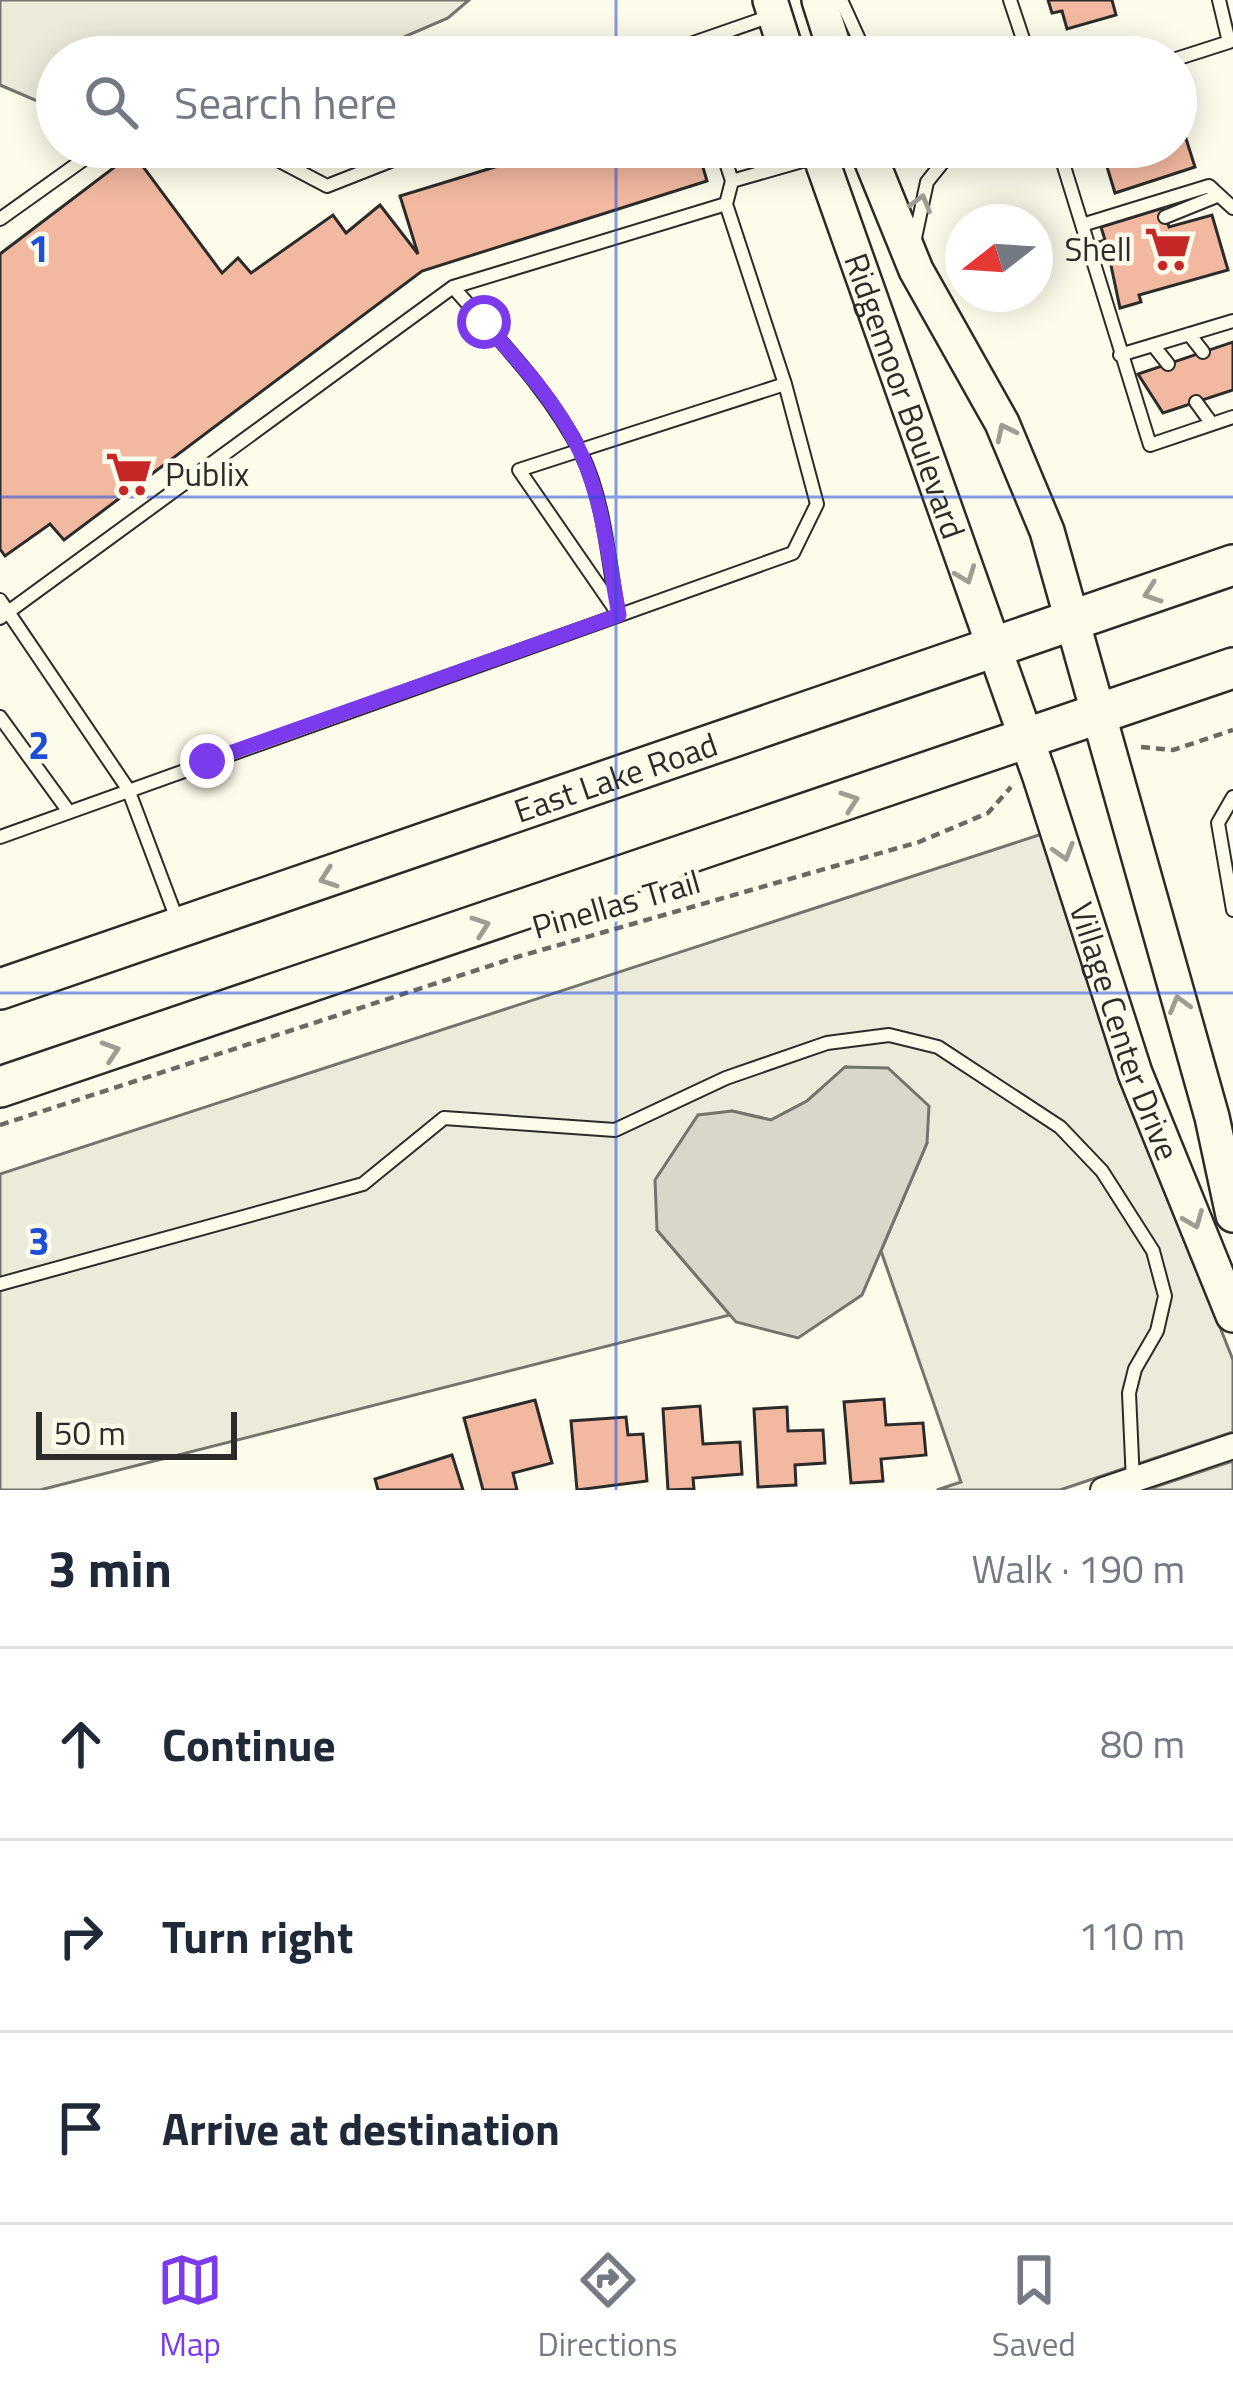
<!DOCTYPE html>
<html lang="en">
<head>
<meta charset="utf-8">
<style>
  :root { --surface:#fff; --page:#f2f2f3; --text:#1f2937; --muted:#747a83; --line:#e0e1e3; --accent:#7c3aed }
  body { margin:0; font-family:"Titillium Web",sans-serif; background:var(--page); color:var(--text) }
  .compass { position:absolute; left:945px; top:204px; width:108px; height:108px; border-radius:50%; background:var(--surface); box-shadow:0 6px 30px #0003; rotate:253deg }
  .scale { position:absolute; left:36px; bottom:30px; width:201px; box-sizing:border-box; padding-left:12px; border:6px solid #2b2b2b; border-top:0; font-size:33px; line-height:42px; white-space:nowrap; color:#2b2b2b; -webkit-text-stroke:9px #fdfbea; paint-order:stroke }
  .stop { position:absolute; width:36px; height:36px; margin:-27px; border:9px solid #7c3aed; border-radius:50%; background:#fff }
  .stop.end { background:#7c3aed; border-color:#fff; box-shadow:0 3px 12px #0008 }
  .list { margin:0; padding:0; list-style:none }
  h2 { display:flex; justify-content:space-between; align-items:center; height:156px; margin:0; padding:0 48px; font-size:51px }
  h2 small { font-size:39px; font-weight:400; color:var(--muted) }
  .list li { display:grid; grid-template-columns:78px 1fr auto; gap:36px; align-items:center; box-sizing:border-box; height:192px; padding:0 48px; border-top:3px solid var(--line) }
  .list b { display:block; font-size:45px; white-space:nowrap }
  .list em { font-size:39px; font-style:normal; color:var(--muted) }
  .icon { flex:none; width:66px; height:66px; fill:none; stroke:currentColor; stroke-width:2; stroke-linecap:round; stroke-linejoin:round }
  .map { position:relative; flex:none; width:1233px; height:1490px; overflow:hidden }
  .search { position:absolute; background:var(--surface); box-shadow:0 6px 30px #0003; left:36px; right:36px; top:36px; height:132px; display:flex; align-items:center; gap:30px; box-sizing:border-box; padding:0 42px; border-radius:66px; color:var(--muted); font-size:45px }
  .sheet { height:732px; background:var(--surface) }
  nav { display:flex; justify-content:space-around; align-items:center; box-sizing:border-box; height:168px; border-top:3px solid var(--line); background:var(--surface); font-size:33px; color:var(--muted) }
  nav a { display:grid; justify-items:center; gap:6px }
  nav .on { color:var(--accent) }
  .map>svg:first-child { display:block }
</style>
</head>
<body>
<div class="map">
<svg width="1233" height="1490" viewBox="0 0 1233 1490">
  <rect width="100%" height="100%" fill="#fdfbea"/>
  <!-- green -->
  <path fill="#ecebdb" stroke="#74746e" stroke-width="3" d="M0,0H469L448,18L374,50L308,39L261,57H57V85L44,104L0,85Z
    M1042,834L1121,1078L1233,1360V1432L1060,1490H937L961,1482L881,1251L927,1143L846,1067L807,1101L771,1120L732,1111L657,1230L730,1315L40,1490H0V1174Z
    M1233,1461V1490H1146Z"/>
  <!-- water -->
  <path fill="#d8d7c9" stroke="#74746e" stroke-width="3" d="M845,1067L888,1068L929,1106L927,1143L862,1295L798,1338L736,1322L657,1230L655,1180L698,1115L732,1111L771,1120L807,1101Z"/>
  <!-- building -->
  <path fill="#f2b8a0" stroke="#2b2b2b" stroke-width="3" d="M1048,0H1112L1116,15L1067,29L1062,11L1052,13Z
    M1176,107L1195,167L1115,193L1101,147H1176Z
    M560,147H697L707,181L422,271L64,540L50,524L5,556L0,549V254L133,153L222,273L238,258L251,273L333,215L346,233L380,205L418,254L400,196Z
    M1163,208L1169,227L1212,215L1228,270L1139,295L1141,302L1120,308L1109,256L1104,257L1099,242L1105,240L1101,227Z
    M1233,342V390L1163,413L1138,374Z
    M884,1399L886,1425L923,1423L926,1455L881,1459L883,1481L851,1483L844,1402Z
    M535,1400L552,1463L513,1473L517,1490H483L464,1418Z
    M700,1406L703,1444L740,1442L742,1474L693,1478L694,1489L668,1490L663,1409Z
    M787,1407L788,1431L823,1430L825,1463L795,1465L796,1485L758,1487L754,1409Z
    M626,1417L628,1435L643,1434L647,1481L577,1490L571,1421Z
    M452,1455L463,1490H378L375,1479Z"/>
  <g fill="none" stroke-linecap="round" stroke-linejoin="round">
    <defs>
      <path id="lane" d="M841,0L867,57
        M1010,0L1029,57
        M653,57L771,16
        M1176,59L1229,42L1219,0
        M253,147L327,186L426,147
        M1058,147L1150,445L1233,417
        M732,181L851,147
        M1165,217L1217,196
        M0,219L101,147
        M1082,225L1209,186L1233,208
        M915,238L927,182L955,147
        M453,287C499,340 551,392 582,455C604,501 608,558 617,608
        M1189,334L1203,352
        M1153,345L1168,364
        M1120,355L1233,321
        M1196,402L1212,424
        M0,600L128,789L178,922
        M619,615L519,470L785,384
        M0,618L453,287L726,204
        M0,717L69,812
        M1233,797L1218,823L1233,910
        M0,837L793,553L817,504L785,384L726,204L732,181L721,147
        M0,1284L363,1184L444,1118L615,1130L726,1078L827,1043L889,1035L938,1047L1060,1127L1102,1171L1153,1251L1165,1296L1157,1331L1135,1369L1129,1393L1133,1482"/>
      <path id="street" d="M1103,1490L1233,1446"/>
      <g id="secondary">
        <path d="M770,0L788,57"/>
        <path d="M819,0L837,57"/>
        <path id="s1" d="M817,147L1040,777L1135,1073L1233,1315"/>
        <path d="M866,147L916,270L1002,423L1047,531L1212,1117L1233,1215"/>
      </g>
      <g id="primary">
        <path id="s2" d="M0,989L1233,565"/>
        <path d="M0,1087L1233,668"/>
      </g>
    </defs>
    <!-- lane casing -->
    <use href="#lane" stroke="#2b2b2b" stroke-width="16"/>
    <!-- street casing -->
    <use href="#street" stroke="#2b2b2b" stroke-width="28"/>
    <!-- secondary casing -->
    <use href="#secondary" stroke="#2b2b2b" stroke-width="38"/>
    <!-- primary casing -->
    <use href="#primary" stroke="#2b2b2b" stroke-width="44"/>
    <!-- path -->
    <path stroke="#6a6964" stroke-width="4.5" stroke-dasharray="9 6" stroke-linecap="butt" d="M1141,747L1173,750L1233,730
      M0,1125L517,957L919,842L988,813L1011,787"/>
    <!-- lane -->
    <use href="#lane" stroke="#fdfbea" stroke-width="12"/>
    <!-- street -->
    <use href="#street" stroke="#fdfbea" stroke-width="24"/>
    <!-- secondary -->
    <use href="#secondary" stroke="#fdfbea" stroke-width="33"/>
    <!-- primary -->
    <use href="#primary" stroke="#fdfbea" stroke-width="39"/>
  </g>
  <!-- one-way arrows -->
  <defs><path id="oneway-chevron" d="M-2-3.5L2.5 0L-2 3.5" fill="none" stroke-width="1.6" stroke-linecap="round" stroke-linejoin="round" transform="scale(3)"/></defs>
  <g stroke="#9e9d94">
    <use href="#oneway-chevron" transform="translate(921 203) rotate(-74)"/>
    <use href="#oneway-chevron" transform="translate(1005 432) rotate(-116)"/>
    <use href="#oneway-chevron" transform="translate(966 575) rotate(69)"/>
    <use href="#oneway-chevron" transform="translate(1152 593) rotate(161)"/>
    <use href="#oneway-chevron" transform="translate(850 801) rotate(-19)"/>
    <use href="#oneway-chevron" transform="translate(1064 852) rotate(73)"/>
    <use href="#oneway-chevron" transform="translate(328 878) rotate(161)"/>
    <use href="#oneway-chevron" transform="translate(481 926) rotate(-19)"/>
    <use href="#oneway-chevron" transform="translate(1179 1004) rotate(-106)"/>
    <use href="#oneway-chevron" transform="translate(111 1051) rotate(-18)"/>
    <use href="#oneway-chevron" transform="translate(1194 1220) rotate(68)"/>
  </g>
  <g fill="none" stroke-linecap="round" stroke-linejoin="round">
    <!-- route -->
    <path stroke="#7c3aed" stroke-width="15" d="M207,761L619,615C609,563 604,507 583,458C561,407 520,363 484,322"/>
  </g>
  <!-- grid -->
  <path fill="none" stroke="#1d4ed8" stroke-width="3" stroke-opacity="0.55" d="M616,0V57M616,147V1490M0,497H1233M0,993H1233"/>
  <!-- icons -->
  <defs>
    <symbol id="supermarket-bare" viewBox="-9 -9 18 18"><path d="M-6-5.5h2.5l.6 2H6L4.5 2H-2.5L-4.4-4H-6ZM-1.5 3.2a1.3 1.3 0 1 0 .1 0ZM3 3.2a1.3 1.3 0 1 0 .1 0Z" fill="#c62828" stroke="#fdfbea" stroke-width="2.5" paint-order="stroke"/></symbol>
  </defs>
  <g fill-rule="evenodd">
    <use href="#supermarket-bare" x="1135" y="216" width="66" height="66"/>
    <use href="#supermarket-bare" x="96" y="441" width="66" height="66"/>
  </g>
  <g text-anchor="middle" stroke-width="9" stroke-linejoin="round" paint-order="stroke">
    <!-- poi labels -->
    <g font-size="33" fill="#2b2b2b" stroke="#fdfbea" text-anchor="end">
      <text x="1132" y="261">Shell</text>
      <text x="165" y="486" text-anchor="start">Publix</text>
    </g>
    <!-- street labels -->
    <g font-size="33" fill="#2b2b2b" stroke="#fdfbea">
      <text dy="12" stroke="none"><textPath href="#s1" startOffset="264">Ridgemoor Boulevard</textPath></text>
      <text dy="12" stroke="none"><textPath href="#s2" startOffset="651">East Lake Road</textPath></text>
      <text transform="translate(616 904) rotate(-16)" y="12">Pinellas Trail</text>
      <text dy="12" stroke="none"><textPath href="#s1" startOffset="936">Village Center Drive</textPath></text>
    </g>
  </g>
  <g font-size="39" text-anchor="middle" font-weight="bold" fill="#1d4ed8" stroke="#fdfbea" stroke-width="9" stroke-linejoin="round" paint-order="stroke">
    <text x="39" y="262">1</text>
    <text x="39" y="759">2</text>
    <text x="39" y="1255">3</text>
  </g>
</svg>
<svg class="compass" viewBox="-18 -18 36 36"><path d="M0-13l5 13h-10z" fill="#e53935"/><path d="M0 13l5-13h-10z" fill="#747a83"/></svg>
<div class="scale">50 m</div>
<div class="stop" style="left:484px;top:322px"></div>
<div class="stop end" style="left:207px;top:761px"></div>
<div class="search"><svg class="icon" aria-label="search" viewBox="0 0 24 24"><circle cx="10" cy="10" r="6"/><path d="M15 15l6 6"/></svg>Search here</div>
</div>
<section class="sheet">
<h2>3 min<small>Walk · 190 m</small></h2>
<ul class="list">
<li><svg class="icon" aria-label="ahead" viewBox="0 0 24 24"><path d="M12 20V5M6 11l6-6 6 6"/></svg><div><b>Continue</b></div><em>80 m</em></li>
<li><svg class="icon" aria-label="right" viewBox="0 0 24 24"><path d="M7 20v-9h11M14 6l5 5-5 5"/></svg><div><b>Turn right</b></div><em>110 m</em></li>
<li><svg class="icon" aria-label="arrive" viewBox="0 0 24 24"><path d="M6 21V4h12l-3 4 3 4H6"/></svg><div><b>Arrive at destination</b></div></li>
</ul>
</section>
<nav>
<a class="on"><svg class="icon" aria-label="map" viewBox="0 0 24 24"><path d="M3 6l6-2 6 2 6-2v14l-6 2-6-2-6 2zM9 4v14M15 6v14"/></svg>Map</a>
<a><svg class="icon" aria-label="directions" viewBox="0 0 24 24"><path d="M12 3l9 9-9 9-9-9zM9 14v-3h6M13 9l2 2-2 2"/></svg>Directions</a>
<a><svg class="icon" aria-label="saved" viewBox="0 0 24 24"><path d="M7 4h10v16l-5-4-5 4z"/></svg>Saved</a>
</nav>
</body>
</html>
